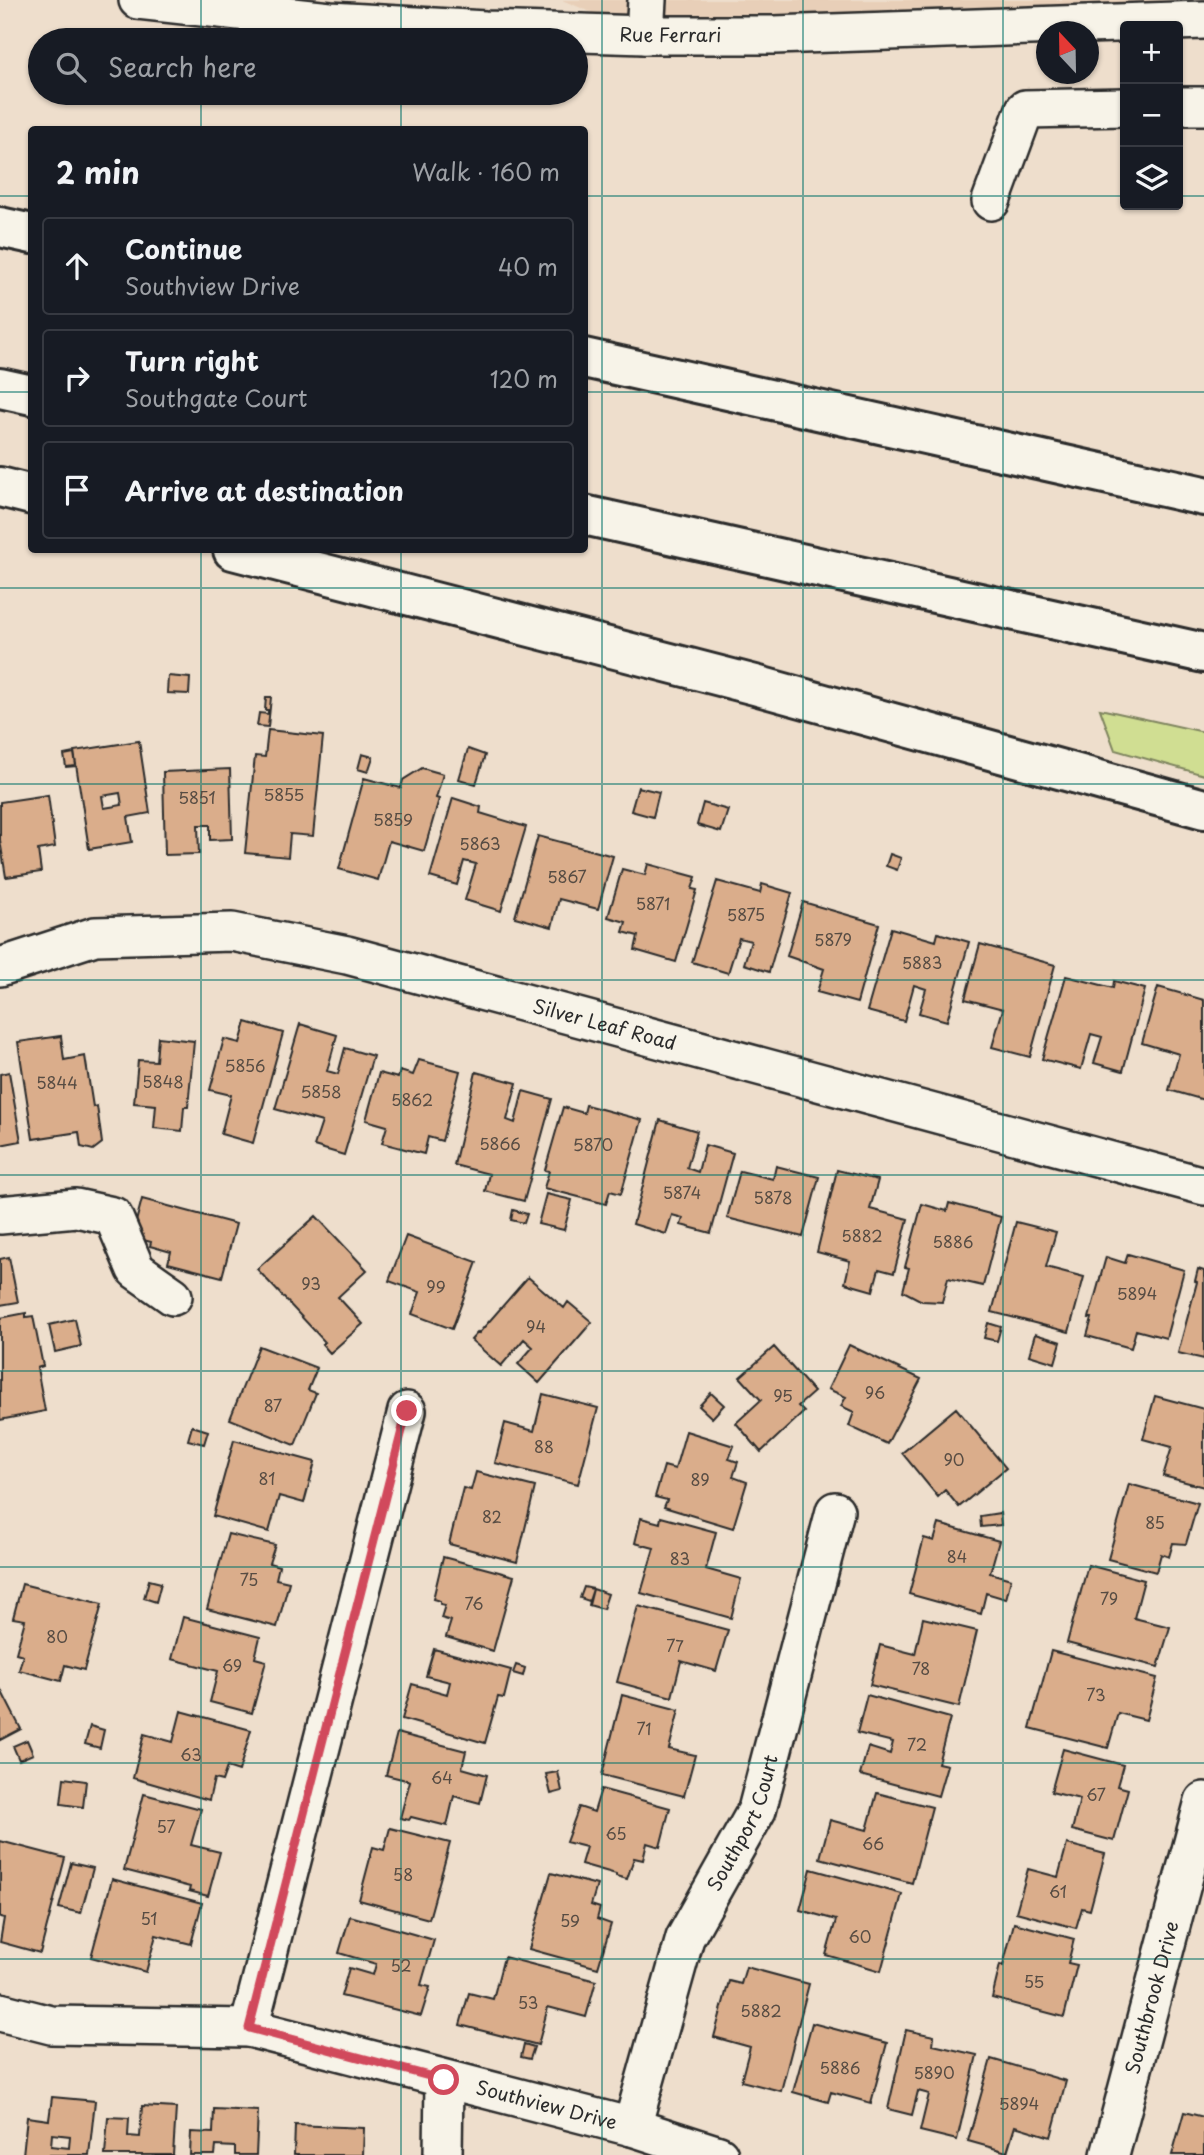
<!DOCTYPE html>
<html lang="en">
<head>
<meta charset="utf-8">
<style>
  :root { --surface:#171b24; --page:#20242c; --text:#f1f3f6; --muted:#9ea1a6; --line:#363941 }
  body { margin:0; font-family:"Playpen Sans",sans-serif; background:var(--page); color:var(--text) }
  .controls { position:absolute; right:21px; top:21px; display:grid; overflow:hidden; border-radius:7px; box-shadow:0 2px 5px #0004 }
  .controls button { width:63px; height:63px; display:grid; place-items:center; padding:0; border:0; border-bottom:2px solid var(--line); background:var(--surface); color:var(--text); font:35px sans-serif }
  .compass { position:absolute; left:1036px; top:21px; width:63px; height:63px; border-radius:50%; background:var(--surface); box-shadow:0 2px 5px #0004; rotate:338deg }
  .stop { position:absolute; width:21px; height:21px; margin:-16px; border:5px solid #d1495b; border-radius:50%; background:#fff }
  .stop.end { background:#d1495b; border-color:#fff; box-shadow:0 2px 7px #0008 }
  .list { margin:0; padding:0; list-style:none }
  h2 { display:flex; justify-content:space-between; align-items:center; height:91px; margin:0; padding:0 28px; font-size:30px }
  h2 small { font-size:23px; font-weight:400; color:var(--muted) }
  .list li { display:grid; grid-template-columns:46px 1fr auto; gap:21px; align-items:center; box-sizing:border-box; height:98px; margin:0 14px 14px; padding:0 14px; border:2px solid var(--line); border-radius:7px }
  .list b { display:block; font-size:26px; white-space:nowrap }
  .list p { margin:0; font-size:23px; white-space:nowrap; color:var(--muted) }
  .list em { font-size:23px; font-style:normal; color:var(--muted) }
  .icon { flex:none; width:38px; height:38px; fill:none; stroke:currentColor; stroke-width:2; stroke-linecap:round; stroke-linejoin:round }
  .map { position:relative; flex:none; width:1204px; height:2155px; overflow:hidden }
  .search { position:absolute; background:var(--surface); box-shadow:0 2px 5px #0004; left:28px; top:28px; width:560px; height:77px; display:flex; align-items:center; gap:18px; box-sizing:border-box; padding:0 24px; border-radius:38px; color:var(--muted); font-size:26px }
  .panel { position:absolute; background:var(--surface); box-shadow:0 2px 5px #0004; left:28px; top:126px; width:560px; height:427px; border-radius:7px }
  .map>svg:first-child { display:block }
</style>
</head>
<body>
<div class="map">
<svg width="1204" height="2155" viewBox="0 0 1204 2155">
  <rect width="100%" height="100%" fill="#eedecc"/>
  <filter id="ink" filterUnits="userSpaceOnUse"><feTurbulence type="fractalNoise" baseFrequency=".0143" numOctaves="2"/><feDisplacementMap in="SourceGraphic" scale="14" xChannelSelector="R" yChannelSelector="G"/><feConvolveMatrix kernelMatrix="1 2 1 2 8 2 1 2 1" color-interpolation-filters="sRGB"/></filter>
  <g filter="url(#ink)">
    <!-- built -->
    <path fill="#e8cfb8" d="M562,0H1204V20L645,35Z"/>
    <!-- green -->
    <path fill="#d0de92" stroke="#7e845e" stroke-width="2" d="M1100,709L1204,732V775L1115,750Z"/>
    <!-- building -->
    <path fill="#daad8b" stroke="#2b2b2b" stroke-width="2" fill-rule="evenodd" d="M168,676L190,678L189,694L167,693Z
      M266,697H271L268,727L257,726L259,713L268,714V710H265Z
      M268,730L323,736L313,836L290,834L288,857L245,853L255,756L265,757Z
      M139,741L150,813L128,817L132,842L89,849L74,751ZM120,793L122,805L104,808L102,796Z
      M468,749L485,755L476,784L459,779Z
      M74,753L76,766L66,767L64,755Z
      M362,754L373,757L368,772L358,769Z
      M422,768L443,774L436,798L439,799L424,851L389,841L378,880L339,869L364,778L401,788L403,780Z
      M230,769L232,839L210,840V825H198L199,854L165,855L163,772Z
      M638,787L659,792L653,817L631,811Z
      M48,795L55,847L38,850L41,872L6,877L0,840V802Z
      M453,798L481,807L480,813L526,827L501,911L465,900L476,864L464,861L457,885L430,877Z
      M703,803L728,810L721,832L697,825Z
      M538,836L613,856L598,909L559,899L552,927L515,917Z
      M890,854L901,858L897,870L886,866Z
      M648,864L696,877L692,889L697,890L676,962L635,950L638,936L623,932L626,922L608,917L622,869L645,875Z
      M717,881L760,893L762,884L792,893L769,972L744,964L751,941L739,938L728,973L692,962Z
      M803,902L879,924L857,1003L817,992L824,969L787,956Z
      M891,928L936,941L938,933L969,942L947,1021L919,1013L926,989L914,985L904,1021L867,1011Z
      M980,944L1055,965L1030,1057L992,1047L1003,1009L965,999Z
      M1066,976L1113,988L1114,981L1145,989L1123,1071L1094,1063L1102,1037L1091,1034L1081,1069L1042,1059Z
      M1158,987L1204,1000V1100L1169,1090L1179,1054L1142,1043Z
      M246,1022L283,1033L253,1143L221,1134L231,1095L210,1090L224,1039L240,1043Z
      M300,1024L337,1035L327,1071L338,1074L345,1048L373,1056L344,1155L314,1146L322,1122L275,1109Z
      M61,1036L64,1060L85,1056L93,1107L97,1106L102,1143L93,1150L81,1147L79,1132L33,1139L18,1042Z
      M158,1037L194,1041L188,1107H184L182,1131L154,1128L156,1105L134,1103L138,1060L156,1061Z
      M419,1060L460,1071L442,1141L428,1137L424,1154L382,1143L387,1126L366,1120L379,1073L398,1078L400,1071L413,1075Z
      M9,1072L21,1141L0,1145V1074Z
      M476,1072L517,1083L507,1120L515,1123L523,1091L552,1099L524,1201L485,1191L489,1174L454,1165Z
      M586,1105L642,1120L621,1194L610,1191L606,1204L544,1188L549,1171L545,1170L563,1107L584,1113Z
      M660,1120L697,1131L687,1168L698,1172L705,1145L733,1153L711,1233L681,1225L683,1218L672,1215L666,1234L633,1224Z
      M776,1166L819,1177L803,1237L727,1218L740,1171L773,1179Z
      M837,1170L878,1180L870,1209L908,1219L894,1273L879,1269L873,1291L845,1283L850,1261L817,1252Z
      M546,1194L572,1200L564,1230L538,1224Z
      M142,1199L236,1224L222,1277L168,1263L171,1252L150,1246L151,1242L132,1237Z
      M949,1203L1001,1217L983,1286L948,1278L942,1302L922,1301L903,1291L909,1268L905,1267L922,1204L947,1211Z
      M513,1210L527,1214L524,1223L511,1220Z
      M316,1216L367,1270L338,1297L363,1324L330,1353L322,1344L325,1342L257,1269Z
      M1016,1222L1056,1232L1046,1267L1084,1277L1069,1332L992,1312Z
      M406,1236L477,1262L452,1329L412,1314L420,1292L389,1281Z
      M1128,1254L1184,1270L1166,1338L1136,1330L1131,1348L1087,1336L1092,1318H1089L1106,1257L1125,1263Z
      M9,1257L18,1302L0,1305V1259Z
      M1198,1269L1204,1271V1359L1178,1353L1197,1282L1195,1281Z
      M528,1277L564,1308L568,1302L592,1322L539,1383L518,1364L533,1347L524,1339L501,1366L471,1340L478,1332L479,1333Z
      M26,1313V1317L33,1316L43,1366L37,1368L45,1411L0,1420V1318Z
      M75,1319L81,1346L55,1352L49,1325Z
      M988,1323L1001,1327L997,1341L984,1338Z
      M1035,1334L1061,1342L1055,1363L1029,1355Z
      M849,1345L921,1379L887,1444L849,1426L854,1412L841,1406L846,1397L828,1389Z
      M259,1346L317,1368L308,1390L316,1393L295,1445L230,1419Z
      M774,1347L814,1392L798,1406L804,1412L761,1452L736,1423L761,1400L740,1377Z
      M711,1393L724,1405L712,1418L699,1406Z
      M543,1394L598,1408L578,1484L495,1463L505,1423L534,1431Z
      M1155,1396L1204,1409V1487L1163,1476L1172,1447L1143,1439Z
      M956,1408L1006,1468L959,1507L945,1490L938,1497L902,1453Z
      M192,1426L208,1431L204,1444L188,1440Z
      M686,1431L734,1446L729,1459L738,1462L733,1477L747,1482L733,1528L664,1507L667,1500L655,1497L664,1466L675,1469Z
      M234,1440L315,1462L304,1503L279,1496L269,1532L213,1516Z
      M476,1472L535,1487L517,1562L449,1544L463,1488L471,1490Z
      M1129,1484L1198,1503L1186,1544L1173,1543L1169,1557L1161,1554L1156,1572L1108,1559Z
      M1000,1513L1001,1525L981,1527L980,1516Z
      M661,1517L716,1532L706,1569L741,1579L731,1618L641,1593L654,1548L635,1543L641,1518L660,1523Z
      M939,1524L999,1541L990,1573L1011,1579L1006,1599L986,1593L981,1614L909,1594L924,1538L934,1541Z
      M228,1534L275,1545L269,1563L279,1566L276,1579L289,1582L277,1627L207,1609Z
      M443,1557L514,1576L493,1651L446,1637L451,1621L441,1618L445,1605L440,1604V1601L433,1599Z
      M1088,1565L1144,1580L1134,1618L1170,1627L1158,1667L1067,1643Z
      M149,1580L161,1583L156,1602L144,1598Z
      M22,1584L102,1604L84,1670L65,1665L61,1681L19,1670L23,1655L16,1653L25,1620L13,1618Z
      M584,1587L593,1589L589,1601L580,1598Z
      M593,1589L608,1594L603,1609L589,1605Z
      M638,1606L728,1630L716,1671L681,1661L672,1697L617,1682Z
      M183,1617L260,1637L255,1658L266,1661L252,1713L210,1702L218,1671L172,1659Z
      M923,1618L977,1631L959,1707L870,1685L880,1645L915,1654Z
      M434,1649L511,1670L504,1698L498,1697L485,1743L402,1719L412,1684L447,1694L450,1682L426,1676Z
      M1051,1651L1157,1678L1146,1720L1118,1713L1108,1748L1030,1728Z
      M516,1665L525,1668L523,1676L513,1673Z
      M0,1688L21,1729L0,1740Z
      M622,1695L679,1710L669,1749L695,1755L684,1796L602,1775Z
      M867,1695L950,1718L938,1763L947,1765L938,1796L860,1775L868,1747L890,1754L893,1742L857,1733Z
      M181,1711L251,1730L239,1771L227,1767L222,1781L214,1779L209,1800L133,1778L144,1734L173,1742Z
      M90,1726L104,1730L100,1748L85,1744Z
      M397,1733L466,1751L462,1768L487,1775L480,1803L454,1796L447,1826L411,1817L409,1820L400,1818L410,1781L386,1775Z
      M27,1740L33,1754L19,1760L13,1746Z
      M1063,1749L1123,1765L1117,1786L1128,1789L1114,1841L1072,1830L1080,1799L1051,1792Z
      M558,1772L562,1791L551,1794L546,1774Z
      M64,1778L86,1781L83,1807L61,1804Z
      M601,1789L670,1808L660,1847L647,1843L643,1860L634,1858L627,1879L616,1876V1874L581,1864L586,1847L566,1842L579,1807L594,1812Z
      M877,1793L932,1807L912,1883L820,1858L830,1820L867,1830Z
      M144,1794L201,1809L191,1845L220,1852L208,1896L189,1891L190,1887L124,1870Z
      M390,1828L450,1843L429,1919L359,1900L373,1847L384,1850Z
      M0,1841L65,1858L40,1953L0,1942L4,1918L0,1917Z
      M1067,1844L1105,1854L1090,1910L1082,1908L1076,1928L1016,1912L1028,1869L1058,1877Z
      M71,1863L93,1868L81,1913L59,1908Z
      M811,1869L902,1894L881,1971L826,1955L836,1920L800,1910Z
      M551,1873L597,1885L591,1905L600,1908L597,1919L611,1924L598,1968L529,1949Z
      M112,1879L202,1903L191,1944L156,1935L146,1972L91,1957Z
      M350,1916L434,1940L421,1985L430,1987L421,2016L341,1996L349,1968L373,1975L376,1964L339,1953Z
      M1014,1923L1074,1939L1068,1963L1077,1965L1064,2017L992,1998L1000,1965L1003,1966Z
      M504,1957L596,1981L586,2017L548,2007L538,2045L460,2025L469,1993L493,1999Z
      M746,1967L809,1984L781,2091L741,2081L750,2047L714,2037L729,1981L741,1984Z
      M812,2023L887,2043L871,2103L831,2092L828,2102L793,2092Z
      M906,2030L934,2036L933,2045L977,2055L957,2140L920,2131L929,2094L918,2091L912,2115L888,2109Z
      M524,2044L534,2047L530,2059L521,2057Z
      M991,2059L1066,2081L1051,2137L1015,2126L1007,2152L968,2141Z
      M52,2097L95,2101L89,2155H23L27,2117L49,2120ZM52,2134L70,2136L69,2148L51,2146Z
      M142,2106L176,2108L173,2155H105L108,2117L129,2118L128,2136L140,2137Z
      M214,2109L258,2111L256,2155H235V2147L216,2146L215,2155H190L191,2132L213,2133Z
      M1184,2112L1204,2117V2155H1172Z
      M295,2125L364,2128L363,2155H294Z"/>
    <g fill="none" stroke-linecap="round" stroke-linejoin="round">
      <defs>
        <g id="minor">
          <path id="s1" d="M138,0L330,21L485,30L645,35H774L1204,20"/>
          <path d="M645,35L647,0"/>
          <path d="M1178,106H1204"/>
          <path d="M991,201L1025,109L1125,107"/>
          <path id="s2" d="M0,967L95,936L232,932L347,955L1204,1186"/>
          <path d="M0,1215L76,1208L113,1216L136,1270L173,1296"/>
          <path id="s3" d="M0,2012L51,2025L249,2028L632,2127L719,2155"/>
          <path d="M249,2028L407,1411"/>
          <path id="s4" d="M632,2127L685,1938L757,1810L835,1511"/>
          <path d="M443,2155L444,2080"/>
          <path id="s5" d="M1110,2155L1204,1801"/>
        </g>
        <path id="highway" d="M0,227L32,234
          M584,358L1204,496
          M0,388L32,395
          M0,487L32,495
          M584,515L1204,653
          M233,550L755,685L1204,809"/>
      </defs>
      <!-- minor casing -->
      <use href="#minor" stroke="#2b2b2b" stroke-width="42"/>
      <!-- highway casing -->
      <use href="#highway" stroke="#2b2b2b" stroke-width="44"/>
      <!-- minor -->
      <use href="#minor" stroke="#f7f3e8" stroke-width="37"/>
      <!-- highway -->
      <use href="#highway" stroke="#f7f3e8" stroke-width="38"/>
    </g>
  </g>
  <g fill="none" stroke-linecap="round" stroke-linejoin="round" filter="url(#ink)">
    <!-- route -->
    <path stroke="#d1495b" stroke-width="9" d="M407,1411L249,2028L444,2080"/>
  </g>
  <!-- grid -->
  <path fill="none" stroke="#0f766e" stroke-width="2" stroke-opacity="0.55" d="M201,0V40M401,0V40M602,0V2155M803,0V2155M1003,0V2155M201,93V130M401,93V130M0,196H32M584,196H1125M1178,196H1204M0,392H32M584,392H1204M201,550V2155M401,550V2155M0,588H1204M0,784H1204M0,980H1204M0,1175H1204M0,1371H1204M0,1567H1204M0,1763H1204M0,1959H1204"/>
  <g text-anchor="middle" stroke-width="5" stroke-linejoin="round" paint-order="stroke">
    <!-- number labels -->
    <g font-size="16" fill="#574c43">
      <text x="284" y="801">5855</text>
      <text x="197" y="804">5851</text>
      <text x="393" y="826">5859</text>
      <text x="480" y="850">5863</text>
      <text x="567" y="883">5867</text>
      <text x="653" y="910">5871</text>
      <text x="746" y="921">5875</text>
      <text x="833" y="946">5879</text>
      <text x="922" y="969">5883</text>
      <text x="245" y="1072">5856</text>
      <text x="163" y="1088">5848</text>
      <text x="57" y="1089">5844</text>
      <text x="321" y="1098">5858</text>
      <text x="412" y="1106">5862</text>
      <text x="500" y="1150">5866</text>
      <text x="593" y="1151">5870</text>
      <text x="682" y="1199">5874</text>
      <text x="773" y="1204">5878</text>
      <text x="862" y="1242">5882</text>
      <text x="953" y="1248">5886</text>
      <text x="311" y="1290">93</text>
      <text x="436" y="1293">99</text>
      <text x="1137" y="1300">5894</text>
      <text x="536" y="1333">94</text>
      <text x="875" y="1399">96</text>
      <text x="783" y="1402">95</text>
      <text x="273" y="1412">87</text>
      <text x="544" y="1453">88</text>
      <text x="954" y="1466">90</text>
      <text x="267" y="1485">81</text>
      <text x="700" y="1486">89</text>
      <text x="492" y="1523">82</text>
      <text x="1155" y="1529">85</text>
      <text x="957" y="1563">84</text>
      <text x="680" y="1565">83</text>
      <text x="249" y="1586">75</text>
      <text x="1109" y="1605">79</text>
      <text x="474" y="1610">76</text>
      <text x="57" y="1643">80</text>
      <text x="675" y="1652">77</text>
      <text x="232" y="1672">69</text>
      <text x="921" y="1675">78</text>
      <text x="1096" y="1701">73</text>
      <text x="644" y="1735">71</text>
      <text x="917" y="1751">72</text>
      <text x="191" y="1761">63</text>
      <text x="442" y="1784">64</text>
      <text x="1096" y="1801">67</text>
      <text x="166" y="1833">57</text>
      <text x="616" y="1840">65</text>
      <text x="873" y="1850">66</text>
      <text x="403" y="1881">58</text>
      <text x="1058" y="1898">61</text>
      <text x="149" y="1925">51</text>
      <text x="570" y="1927">59</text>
      <text x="860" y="1943">60</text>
      <text x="401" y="1972">52</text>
      <text x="1034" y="1988">55</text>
      <text x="528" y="2009">53</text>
      <text x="761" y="2017">5882</text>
      <text x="840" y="2074">5886</text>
      <text x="934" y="2079">5890</text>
      <text x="1019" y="2110">5894</text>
    </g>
    <!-- street labels -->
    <g font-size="19" fill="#2b2b2b" stroke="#f7f3e8">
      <text dy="7" stroke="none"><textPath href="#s1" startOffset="534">Rue Ferrari</textPath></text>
      <text dy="7" stroke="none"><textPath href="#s2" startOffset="621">Silver Leaf Road</textPath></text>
      <text dy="7" stroke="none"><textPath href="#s4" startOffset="326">Southport Court</textPath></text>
      <text dy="7" stroke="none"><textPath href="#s5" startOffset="163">Southbrook Drive</textPath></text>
      <text dy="7" stroke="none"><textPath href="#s3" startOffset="558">Southview Drive</textPath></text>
    </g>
  </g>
</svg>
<div class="controls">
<button>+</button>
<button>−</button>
<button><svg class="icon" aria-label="layers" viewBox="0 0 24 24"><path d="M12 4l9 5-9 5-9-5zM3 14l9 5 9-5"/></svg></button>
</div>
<svg class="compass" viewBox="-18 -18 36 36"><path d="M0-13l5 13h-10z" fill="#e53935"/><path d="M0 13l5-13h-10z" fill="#9ea1a6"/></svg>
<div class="stop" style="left:444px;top:2080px"></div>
<div class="stop end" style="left:407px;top:1411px"></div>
<div class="search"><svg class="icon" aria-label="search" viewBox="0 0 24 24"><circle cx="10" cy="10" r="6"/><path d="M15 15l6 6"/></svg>Search here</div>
<section class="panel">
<h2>2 min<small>Walk · 160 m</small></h2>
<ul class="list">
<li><svg class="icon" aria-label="ahead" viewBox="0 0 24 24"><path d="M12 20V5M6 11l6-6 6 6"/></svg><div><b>Continue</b><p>Southview Drive</p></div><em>40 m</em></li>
<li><svg class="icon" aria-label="right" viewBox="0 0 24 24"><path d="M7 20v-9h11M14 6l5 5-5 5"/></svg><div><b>Turn right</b><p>Southgate Court</p></div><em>120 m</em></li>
<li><svg class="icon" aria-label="arrive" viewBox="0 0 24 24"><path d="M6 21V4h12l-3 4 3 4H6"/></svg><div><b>Arrive at destination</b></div></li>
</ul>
</section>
</div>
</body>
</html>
